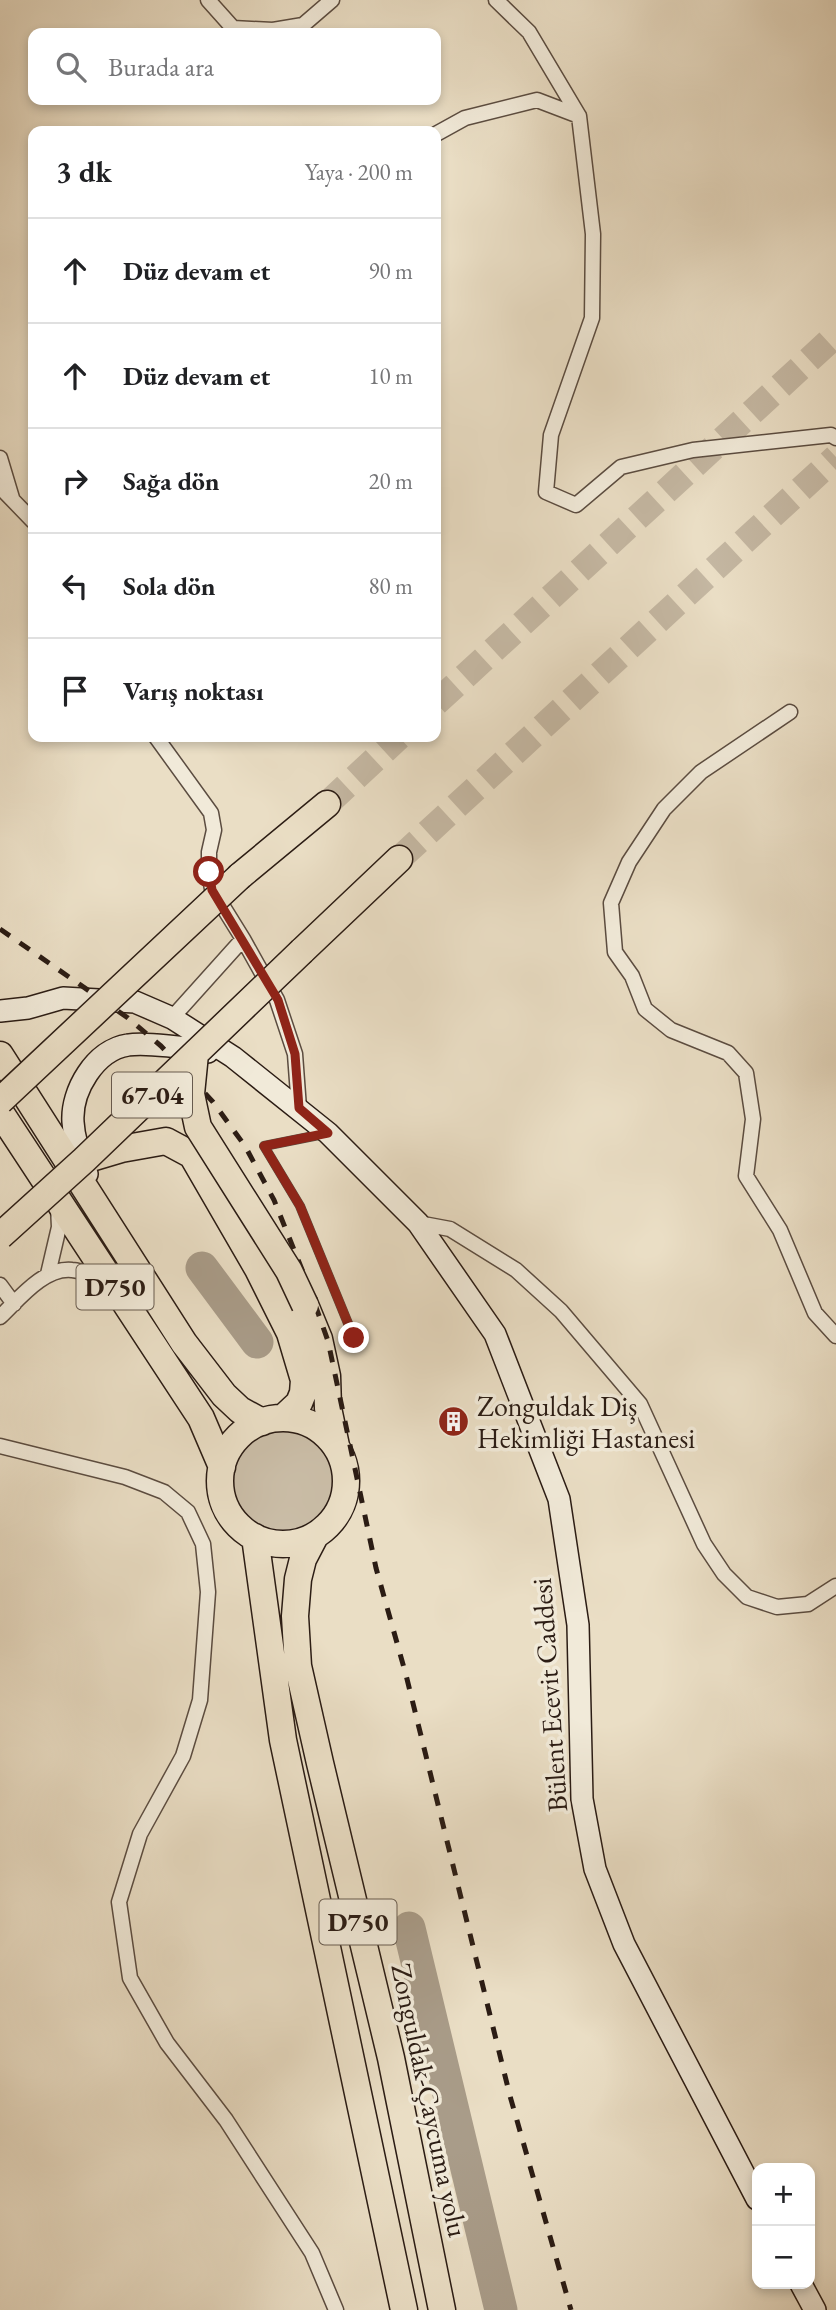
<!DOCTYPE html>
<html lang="tr">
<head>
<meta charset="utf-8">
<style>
  :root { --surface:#fff; --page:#f2f2f2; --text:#202124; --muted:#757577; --line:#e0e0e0 }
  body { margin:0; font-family:"EB Garamond",serif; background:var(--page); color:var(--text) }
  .controls { position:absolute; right:21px; bottom:21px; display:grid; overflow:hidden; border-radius:14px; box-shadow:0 4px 10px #0003 }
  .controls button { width:63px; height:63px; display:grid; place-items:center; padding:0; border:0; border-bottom:2px solid var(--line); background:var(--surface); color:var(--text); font:35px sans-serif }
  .stop { position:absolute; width:21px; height:21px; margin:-16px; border:5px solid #8f2418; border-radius:50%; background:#fff }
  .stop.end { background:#8f2418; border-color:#fff; box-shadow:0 2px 7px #0008 }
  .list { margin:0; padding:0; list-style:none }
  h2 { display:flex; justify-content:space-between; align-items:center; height:91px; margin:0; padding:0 28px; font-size:30px }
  h2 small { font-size:23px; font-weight:400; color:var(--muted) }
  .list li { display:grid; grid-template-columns:46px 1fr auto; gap:21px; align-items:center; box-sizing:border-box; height:105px; padding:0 28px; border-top:2px solid var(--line) }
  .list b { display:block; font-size:26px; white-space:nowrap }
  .list em { font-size:23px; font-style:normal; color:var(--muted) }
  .icon { flex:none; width:38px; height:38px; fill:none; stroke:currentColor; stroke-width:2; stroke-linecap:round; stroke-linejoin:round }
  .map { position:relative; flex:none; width:836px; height:2310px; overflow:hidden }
  .search { position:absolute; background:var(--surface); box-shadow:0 4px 10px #0003; left:28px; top:28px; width:413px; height:77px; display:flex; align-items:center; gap:18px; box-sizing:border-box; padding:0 24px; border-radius:14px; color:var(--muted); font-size:26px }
  .panel { position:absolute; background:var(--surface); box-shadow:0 4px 10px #0003; left:28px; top:126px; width:413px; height:616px; border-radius:14px }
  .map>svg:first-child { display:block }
</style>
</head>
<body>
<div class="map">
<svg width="836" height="2310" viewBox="0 0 836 2310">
  <rect width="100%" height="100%" fill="#eadec5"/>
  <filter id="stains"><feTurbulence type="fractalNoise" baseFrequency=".00286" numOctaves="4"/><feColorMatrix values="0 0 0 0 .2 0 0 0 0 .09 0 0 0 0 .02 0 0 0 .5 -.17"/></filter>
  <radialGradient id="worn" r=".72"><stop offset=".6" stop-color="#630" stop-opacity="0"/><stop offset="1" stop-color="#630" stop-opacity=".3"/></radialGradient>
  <!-- green -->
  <path fill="#cabda7" stroke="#7a6c5e" stroke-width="2" d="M225 1481a58 58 0 1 1 116 0a58 58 0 1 1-116 0Z"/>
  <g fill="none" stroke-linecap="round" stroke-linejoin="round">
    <!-- river -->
    <path stroke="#a99c89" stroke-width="33" d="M202,1268L257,1342
      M409,1928L501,2310"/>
    <!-- highway-tunnel -->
    <path stroke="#c4b7a2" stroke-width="26" stroke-dasharray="26 13" stroke-linecap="butt" d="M436,703L836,335
      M327,804L399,737
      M399,859L836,457"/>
    <defs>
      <path id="lane" d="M324,1134L264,1146L300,1206L354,1338"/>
      <path id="street" d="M208,0L233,28L273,30L303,25L332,0
        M496,0L529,32L579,116
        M436,134L465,118L537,100L579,116L593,234L592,318L551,435L546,492L576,505L621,467L693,450L831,435L836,438
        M0,458L12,498
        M0,487L33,521
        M790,712L701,772L664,809L629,862L611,903L615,952L632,976L645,1009L671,1030L728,1053L746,1073L753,1119L746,1176L780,1230L815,1313L836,1336
        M156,737L211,813L214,830L209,852V872L212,889L243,939
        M172,1018L243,939L277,1000L295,1054L299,1108
        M418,1223L450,1229L516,1270L561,1311L640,1404L704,1544L724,1574L747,1597L777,1607L808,1604L836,1586
        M48,1274L59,1227L58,1207
        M0,1285L14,1304
        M0,1317C19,1299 44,1267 72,1270C85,1271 97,1278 108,1284
        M0,1446L125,1477L164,1492L188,1512L203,1544L208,1592L200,1700L183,1756L140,1834L119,1902L130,1978L167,2043L226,2120L312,2253L336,2310"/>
      <path id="secondary" d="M0,1011L28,1008L63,998L135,1002L172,1018L233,1057L328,1133L418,1223L495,1334L559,1499L578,1625L582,1799L595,1869L624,1944L757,2199
        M87,1174C81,1157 74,1141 73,1122C71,1091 95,1050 128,1045C145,1042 190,1048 208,1052
        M801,2284L815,2310"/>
      <path id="highway" d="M240,876L327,804
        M302,951L399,859
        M0,1055L184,1343L224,1395L240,1410L262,1422
        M0,1112L201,1418L222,1467
        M84,1160L121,1149L166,1141L192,1155L258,1269L290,1333L304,1380L303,1393L299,1403L283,1418
        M305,1305L319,1339L327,1376L328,1408L336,1446
        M220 1481a63 63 0 1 1 126 0a63 63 0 1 1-126 0Z
        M315,1536L303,1559L298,1579L295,1616L298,1666L320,1763L391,2058L442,2310
        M255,1537L283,1740L404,2310"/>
    </defs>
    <!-- lane casing -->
    <use href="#lane" stroke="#5b4c40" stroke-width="10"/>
    <!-- street casing -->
    <use href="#street" stroke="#5b4c40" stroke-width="17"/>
    <!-- secondary casing -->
    <use href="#secondary" stroke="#2b1c14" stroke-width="24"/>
    <!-- highway casing -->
    <use href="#highway" stroke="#2b1c14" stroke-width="29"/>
    <!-- lane -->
    <use href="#lane" stroke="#f1ead9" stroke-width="7"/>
    <!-- street -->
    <use href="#street" stroke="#f1ead9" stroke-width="14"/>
    <!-- secondary -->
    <use href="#secondary" stroke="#f1ead9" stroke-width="21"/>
    <!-- highway -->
    <use href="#highway" stroke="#eadec5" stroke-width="26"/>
    <!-- rail -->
    <path stroke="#2b1c14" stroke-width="5" stroke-dasharray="12 12" stroke-linecap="butt" d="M0,929L128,1018L161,1046L213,1102L245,1146L274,1200L307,1282L328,1341L376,1568L406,1675L510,2096L571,2310"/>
    <defs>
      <path id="highway-bridge" d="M195,1054L191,1094L198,1127L289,1271L305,1305
        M0,1101L240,876
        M0,1236L84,1160L302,951"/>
    </defs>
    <!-- highway-bridge casing -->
    <use href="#highway-bridge" stroke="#2b1c14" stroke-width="29" stroke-linecap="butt"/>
    <!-- highway-bridge -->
    <use href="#highway-bridge" stroke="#eadec5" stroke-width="26"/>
  </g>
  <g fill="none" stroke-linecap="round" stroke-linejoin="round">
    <!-- route -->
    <path stroke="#8f2418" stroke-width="9" d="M209,872L212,890L278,1000L295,1054L299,1108L328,1133L264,1146L300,1206L354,1338"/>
  </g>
  <!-- icons -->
  <defs>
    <symbol id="building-disc" viewBox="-11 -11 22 22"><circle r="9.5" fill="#8f2418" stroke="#f1ead9"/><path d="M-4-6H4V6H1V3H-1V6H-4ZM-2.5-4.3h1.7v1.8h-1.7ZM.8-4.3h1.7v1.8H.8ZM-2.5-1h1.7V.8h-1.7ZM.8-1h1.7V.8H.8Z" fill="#fff"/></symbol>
  </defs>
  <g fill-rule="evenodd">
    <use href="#building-disc" x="436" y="1404" width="35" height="35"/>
  </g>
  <g text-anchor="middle" stroke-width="7" stroke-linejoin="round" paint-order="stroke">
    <!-- shield labels -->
    <g fill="#f1ead9" stroke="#665a4f" stroke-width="2">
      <rect x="112" y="1072.5" width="80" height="45" rx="5"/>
      <rect x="76.5" y="1264.5" width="77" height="45" rx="5"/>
      <rect x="319.5" y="1899.5" width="77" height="45" rx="5"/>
    </g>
    <g font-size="26" font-weight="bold" fill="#2b1c14">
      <text x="152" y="1104">67-04</text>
      <text x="115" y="1296">D750</text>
      <text x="358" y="1931">D750</text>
    </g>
    <!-- poi labels -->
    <g font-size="28" fill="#2b1c14" stroke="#f1ead9" text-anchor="start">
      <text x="477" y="1416">Zonguldak Diş<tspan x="477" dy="32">Hekimliği Hastanesi</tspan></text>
    </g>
    <!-- street labels -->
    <g font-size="28" fill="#2b1c14" stroke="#f1ead9">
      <text transform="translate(549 1695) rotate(-94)" y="10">Bülent Ecevit Caddesi</text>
      <text transform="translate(430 2100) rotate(78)" y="10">Zonguldak-Çaycuma yolu</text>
    </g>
  </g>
  <rect width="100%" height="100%" filter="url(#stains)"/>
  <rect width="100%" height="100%" fill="url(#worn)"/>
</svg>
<div class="controls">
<button>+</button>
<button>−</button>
</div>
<div class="stop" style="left:209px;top:872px"></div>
<div class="stop end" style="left:354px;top:1338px"></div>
<div class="search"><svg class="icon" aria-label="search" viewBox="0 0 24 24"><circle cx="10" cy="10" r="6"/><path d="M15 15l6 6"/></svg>Burada ara</div>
<section class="panel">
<h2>3 dk<small>Yaya · 200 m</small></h2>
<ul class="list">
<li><svg class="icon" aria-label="ahead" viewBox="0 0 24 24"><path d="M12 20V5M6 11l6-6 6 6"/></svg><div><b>Düz devam et</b></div><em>90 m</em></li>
<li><svg class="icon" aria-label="ahead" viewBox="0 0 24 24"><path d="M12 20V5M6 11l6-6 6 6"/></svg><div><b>Düz devam et</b></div><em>10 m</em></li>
<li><svg class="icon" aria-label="right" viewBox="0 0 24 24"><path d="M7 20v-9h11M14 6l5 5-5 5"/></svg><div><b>Sağa dön</b></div><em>20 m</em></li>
<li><svg class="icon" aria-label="left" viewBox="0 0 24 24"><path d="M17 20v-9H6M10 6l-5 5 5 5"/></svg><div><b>Sola dön</b></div><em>80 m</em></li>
<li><svg class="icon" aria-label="arrive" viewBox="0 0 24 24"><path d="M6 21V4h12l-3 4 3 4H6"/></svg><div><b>Varış noktası</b></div></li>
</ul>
</section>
</div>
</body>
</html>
